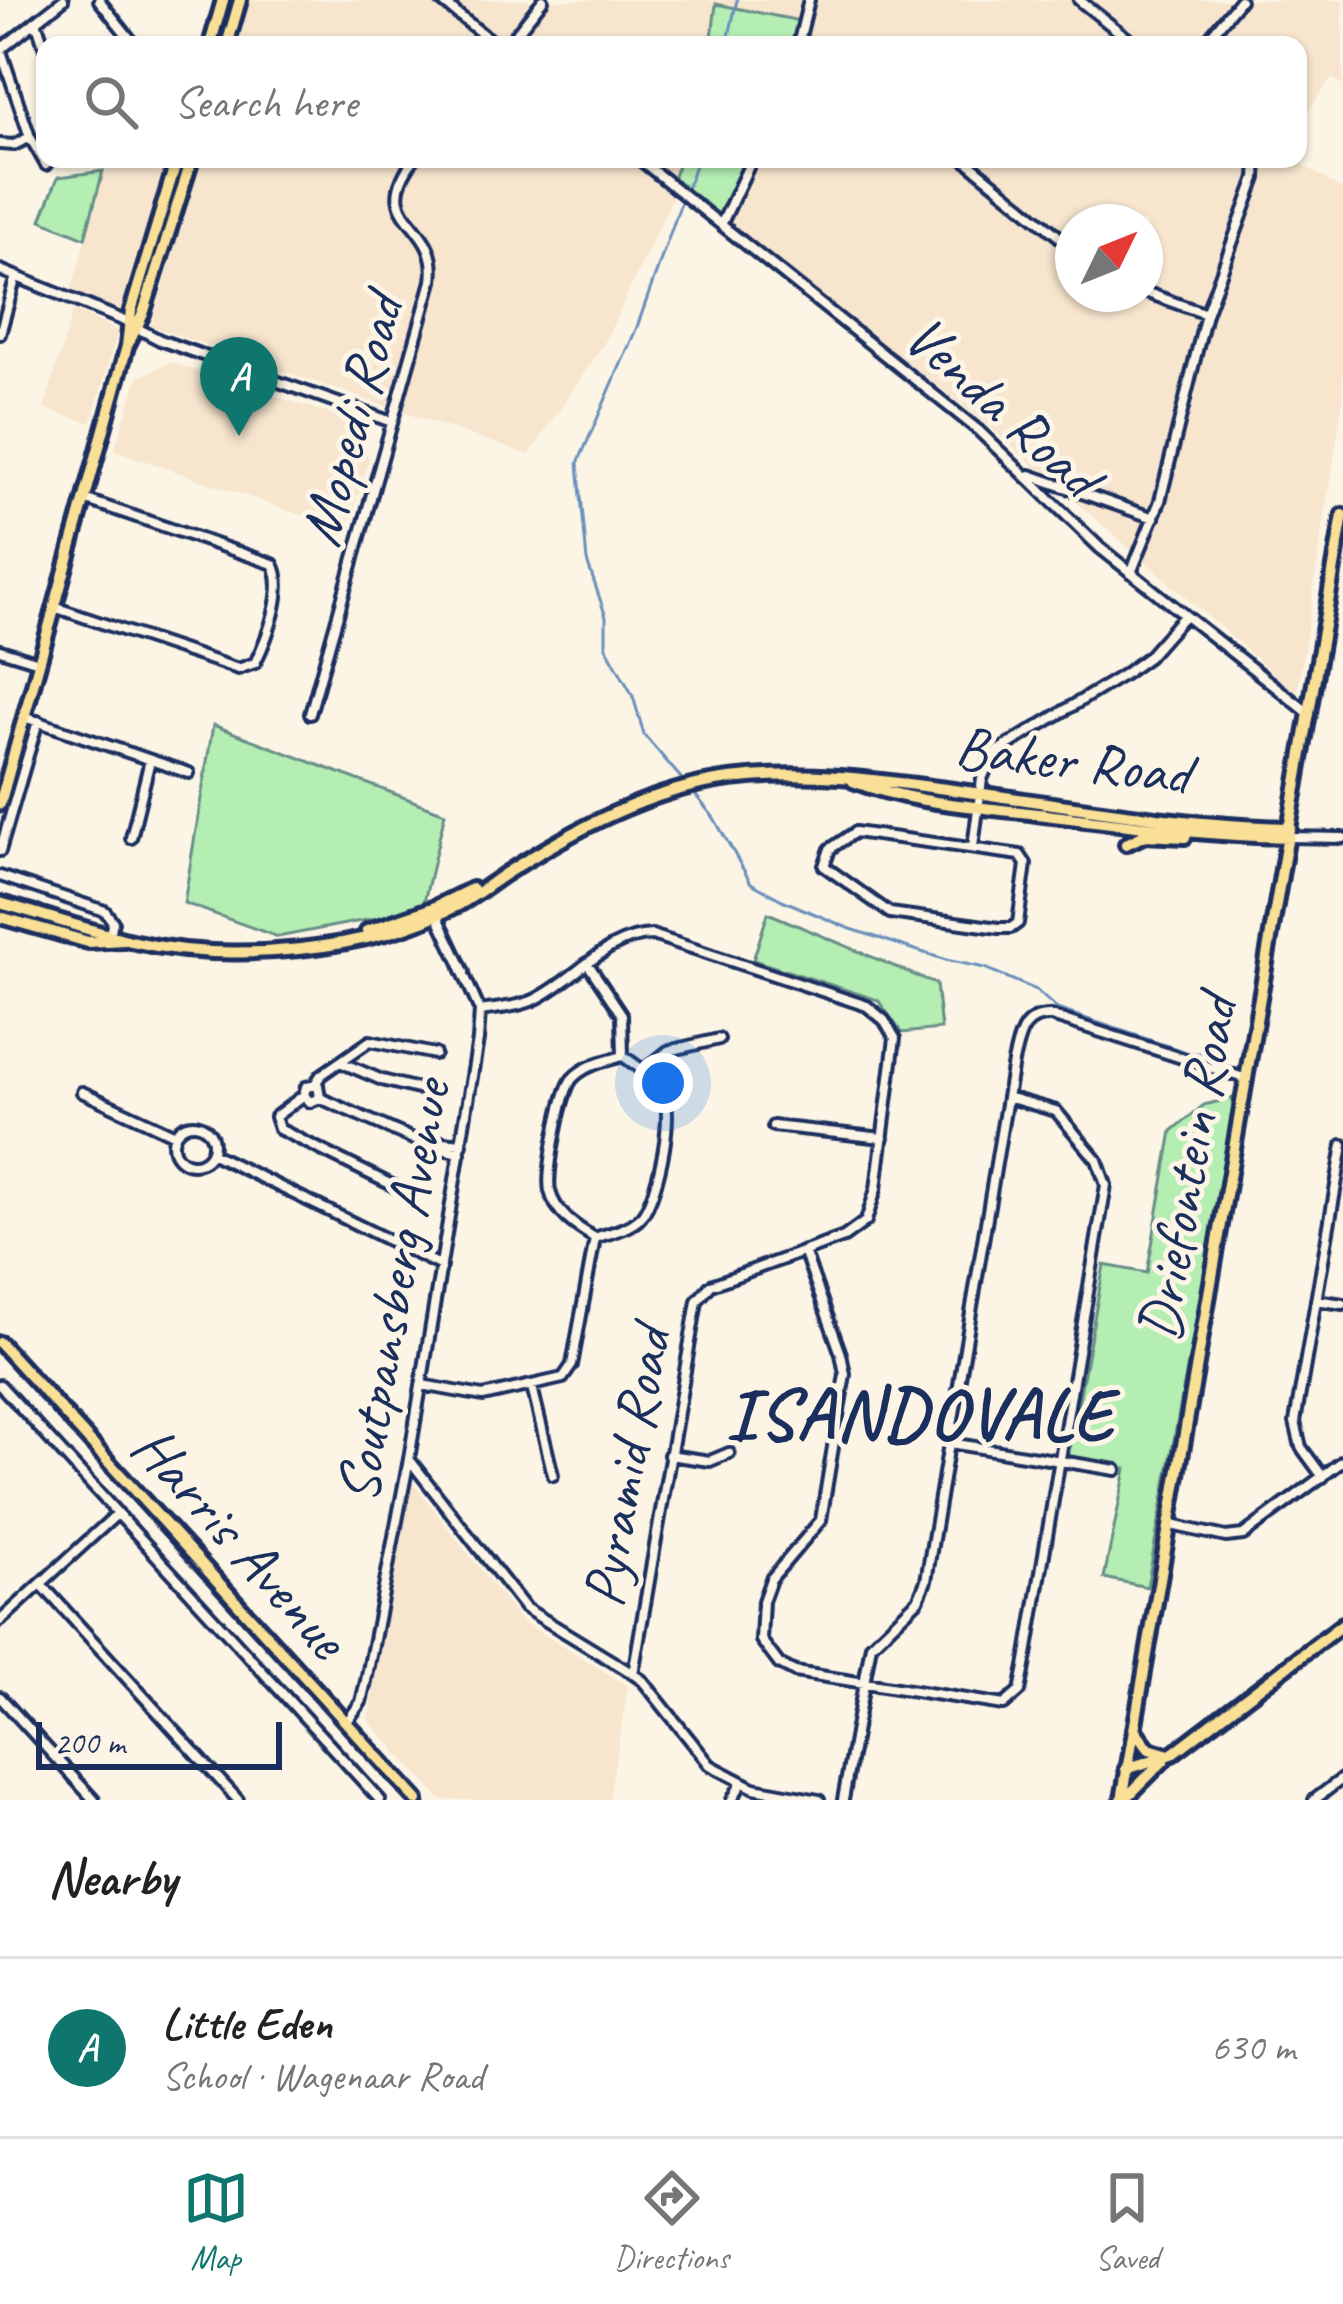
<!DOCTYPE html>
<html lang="en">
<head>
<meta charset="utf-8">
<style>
  :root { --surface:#fff; --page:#f2f2f2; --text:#222; --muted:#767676; --line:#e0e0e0; --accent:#0f766e }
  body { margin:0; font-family:Caveat,sans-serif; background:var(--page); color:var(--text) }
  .compass { position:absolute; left:1055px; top:204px; width:108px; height:108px; border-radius:50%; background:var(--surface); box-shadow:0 3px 9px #0004; rotate:47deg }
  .scale { position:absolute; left:36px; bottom:30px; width:246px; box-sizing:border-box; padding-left:12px; border:6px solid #1b2f5e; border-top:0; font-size:33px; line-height:42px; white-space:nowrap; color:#1b2f5e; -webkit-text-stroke:9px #fcf5e5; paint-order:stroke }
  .you { position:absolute; left:663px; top:1083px; width:42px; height:42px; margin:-30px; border:9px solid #fff; border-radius:50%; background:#1a73e8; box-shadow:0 0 0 18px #1a73e833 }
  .badge { display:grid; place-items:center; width:78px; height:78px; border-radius:50%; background:var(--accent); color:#fff; font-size:39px; font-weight:700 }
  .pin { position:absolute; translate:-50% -99px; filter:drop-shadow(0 3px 6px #0008) }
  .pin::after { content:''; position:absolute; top:63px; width:42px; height:36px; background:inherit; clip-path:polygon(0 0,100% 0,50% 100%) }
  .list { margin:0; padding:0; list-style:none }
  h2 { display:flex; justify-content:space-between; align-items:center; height:156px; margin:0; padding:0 48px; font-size:51px }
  h2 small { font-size:39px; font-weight:400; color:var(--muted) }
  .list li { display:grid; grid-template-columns:78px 1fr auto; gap:36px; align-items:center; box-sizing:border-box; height:180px; padding:0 48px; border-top:3px solid var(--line) }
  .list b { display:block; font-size:45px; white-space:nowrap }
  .list p { margin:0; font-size:39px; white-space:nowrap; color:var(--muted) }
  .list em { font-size:39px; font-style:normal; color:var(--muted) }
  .icon { flex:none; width:66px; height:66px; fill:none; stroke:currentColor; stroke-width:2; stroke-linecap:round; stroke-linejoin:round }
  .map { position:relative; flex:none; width:1343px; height:1800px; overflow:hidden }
  .search { position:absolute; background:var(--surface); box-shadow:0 3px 9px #0004; left:36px; right:36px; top:36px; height:132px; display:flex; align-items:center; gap:30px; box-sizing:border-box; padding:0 42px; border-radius:24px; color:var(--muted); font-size:45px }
  .sheet { height:336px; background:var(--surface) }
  nav { display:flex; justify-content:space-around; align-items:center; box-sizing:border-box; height:168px; border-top:3px solid var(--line); background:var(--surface); font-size:33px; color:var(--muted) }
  nav a { display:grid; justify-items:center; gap:6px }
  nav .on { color:var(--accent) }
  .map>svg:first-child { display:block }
</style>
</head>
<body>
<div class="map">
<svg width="1343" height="1800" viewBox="0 0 1343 1800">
  <rect width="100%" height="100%" fill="#fcf5e5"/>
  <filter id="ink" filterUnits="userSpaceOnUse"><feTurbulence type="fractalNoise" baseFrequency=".00833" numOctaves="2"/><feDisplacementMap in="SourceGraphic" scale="24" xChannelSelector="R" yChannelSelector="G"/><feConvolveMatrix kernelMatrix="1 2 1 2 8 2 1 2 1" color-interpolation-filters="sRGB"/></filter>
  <g filter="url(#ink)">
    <!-- built -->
    <path fill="#f7e5ce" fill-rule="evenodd" d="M250,0H1343V85L1332,78L1298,124V45H236Z
      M107,159H170L125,316L70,296Z
      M202,159H1295L1343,191V400L1297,694L990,427L679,183L605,342L529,455L151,326ZM1073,222H1145V294H1073Z
      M73,310L118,331L91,423L44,409Z
      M169,362L353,421L369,459L347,531L114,450L138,378Z
      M409,1478L520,1620L628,1686L609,1800H441L368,1720Z"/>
    <!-- green -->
    <path fill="#b4eeb2" stroke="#688e88" stroke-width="3" d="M716,4L805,22L800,45H711Z
      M680,159H759L722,229L670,188Z
      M103,171L85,238L41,220L58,177Z
      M213,725L445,813L424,902L387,916L278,937L184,903Z
      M768,913L936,984L941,1029L902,1033L878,1000L753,960Z
      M1237,1097L1147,1587L1104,1578L1126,1469L1068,1458L1104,1265L1147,1273L1172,1131L1204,1105Z"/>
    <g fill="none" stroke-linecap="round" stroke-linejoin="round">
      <!-- stream -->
      <path stroke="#698fbc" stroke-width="3" d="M727,45L737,0
        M686,191L697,159
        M682,200L637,327L578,463L587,561L606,617V647L633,696L644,735L687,785
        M693,792L714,818L751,883L782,900L848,928L946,960L985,968L1036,990L1057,1009L1189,1053H1224"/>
      <defs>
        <path id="minor" d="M99,0L135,45
          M440,0L496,45
          M1079,0L1136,45
          M36,21L45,49
          M507,45L543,0
          M798,45L809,0
          M1203,45L1240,0
          M0,48L30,137L46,165
          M1,49L63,0
          M0,144L14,145L30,137
          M639,159L978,430L1100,548L1310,714
          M964,159L1073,248
          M722,223L752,159
          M0,270L120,319L160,340L392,422
          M1145,292L1206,314
          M0,334L16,276
          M1030,475L1154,518
          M1131,573L1160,501L1206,314L1256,178L1257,159
          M54,607L238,669L255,663C267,639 287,588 273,564L84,499
          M0,650L39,662
          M310,714L432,281C441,218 367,223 414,159
          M24,717L189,773
          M855,832L1020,855L1026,864L1018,923L1011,928H999L890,913L824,866L830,849Z
          M1289,837L1343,838
          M131,838L150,760
          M973,847L982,779L993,754L1123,675L1148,657L1185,615
          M0,851L38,721
          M0,876L105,911L113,922L110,933
          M437,915L464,972
          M588,964L622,1015L623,1056
          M480,1011C499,1008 519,1007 536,999C575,980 606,936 652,935L867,1006L884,1020L895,1038L876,1189L866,1221L844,1237L711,1285L697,1301L633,1674L643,1681L710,1765L754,1788L819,1800
          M340,1062L382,1080L426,1091
          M643,1071L668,1051L719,1039
          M315,1084L321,1075L370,1041L435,1054
          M82,1092L175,1135
          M304,1095L275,1117L279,1129L406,1192
          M320,1098L318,1085L306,1087L304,1095L310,1102L320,1098L429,1146L460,1153
          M173 1144a20 20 0 1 1 40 0a20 20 0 1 1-40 0Z
          M773,1126L883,1138
          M424,1140L462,1144
          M211,1153L441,1266
          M595,1238C576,1227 555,1213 550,1191C546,1173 561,1093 572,1079C584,1065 606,1061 623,1056
          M595,1238C609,1233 626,1230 638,1220C657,1204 674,1117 664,1095C656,1077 638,1067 623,1056
          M804,1251L841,1354L845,1374L821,1520L771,1579L763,1601L761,1640L779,1664L795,1672L1004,1705L1020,1691L1025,1667L1106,1185L1097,1160L1056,1111L1007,1097
          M1316,1300L1343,1304
          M0,1385L380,1800
          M422,1385L483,1396L563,1378L572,1365L595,1238
          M532,1387L553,1475
          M950,1443L1116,1470
          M669,1455L710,1461L729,1453
          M409,1459L525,1608L633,1674
          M1323,1477L1301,1447L1295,1422L1343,1145
          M1171,1525L1226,1537L1243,1535L1343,1461
          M41,1584L238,1800
          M0,1621L118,1513
          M0,1697L94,1800
          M346,1723L361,1702L366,1681L409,1459L478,1040L480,1011L461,968
          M732,1800L741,1784
          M843,1800L871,1645L918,1600L926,1581L1013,1062C1019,1038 1021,1015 1051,1016L1247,1079
          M1314,1800L1343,1778"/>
        <path id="major" d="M210,45L223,0
          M227,45L240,0
          M128,344L143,314L192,159
          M853,781C912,804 976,806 1037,814C1121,824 1205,836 1289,837
          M0,804L127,346L131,311L177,159
          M1126,844L1145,835L1185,837
          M0,903C44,915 87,930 131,941C229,964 370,952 460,904C476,895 490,884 505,874C572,831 649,789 730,779C815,768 899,783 983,794C1084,808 1188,826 1290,828
          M0,917L88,942L124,940
          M367,931L433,908L472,889
          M0,1343L417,1800
          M1134,1729L1149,1749L1169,1755
          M1126,1769L1172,1754L1343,1624
          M1122,1800L1343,515
          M1124,1800L1164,1760"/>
      </defs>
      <!-- minor casing -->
      <use href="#minor" stroke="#1b2f5e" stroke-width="16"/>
      <!-- major casing -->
      <use href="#major" stroke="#1b2f5e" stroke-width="20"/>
      <!-- minor -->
      <use href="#minor" stroke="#fcf5e5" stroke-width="8"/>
      <!-- major -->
      <use href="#major" stroke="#f9e096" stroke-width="10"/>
    </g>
  </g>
  <g text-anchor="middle" stroke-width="10" stroke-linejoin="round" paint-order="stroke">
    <!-- street labels -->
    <g font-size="60" fill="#1b2f5e" stroke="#fcf5e5">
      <text transform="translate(1003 405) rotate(42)" y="21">Venda Road</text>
      <text transform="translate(350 420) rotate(-75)" y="21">Mopedi Road</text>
      <text transform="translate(1073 759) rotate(7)" y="21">Baker Road</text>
      <text transform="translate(1186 1168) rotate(-80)" y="21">Driefontein Road</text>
      <text transform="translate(392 1291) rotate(-80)" y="21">Soutpansberg Avenue</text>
      <text transform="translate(625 1467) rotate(-80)" y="21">Pyramid Road</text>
      <text transform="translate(241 1541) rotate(48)" y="21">Harris Avenue</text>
    </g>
    <!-- district labels -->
    <g font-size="72" font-weight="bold" letter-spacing="3" fill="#1b2f5e" stroke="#fcf5e5">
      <text x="920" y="1438">ISANDOVALE</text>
    </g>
  </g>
</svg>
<svg class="compass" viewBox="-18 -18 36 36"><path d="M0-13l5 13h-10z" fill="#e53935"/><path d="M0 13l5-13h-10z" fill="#767676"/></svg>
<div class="scale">200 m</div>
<div class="you"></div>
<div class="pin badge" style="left:239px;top:436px">A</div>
<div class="search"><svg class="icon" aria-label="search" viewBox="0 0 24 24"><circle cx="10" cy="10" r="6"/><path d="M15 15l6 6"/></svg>Search here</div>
</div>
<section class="sheet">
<h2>Nearby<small></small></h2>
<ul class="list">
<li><span class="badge">A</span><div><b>Little Eden</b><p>School · Wagenaar Road</p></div><em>630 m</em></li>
</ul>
</section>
<nav>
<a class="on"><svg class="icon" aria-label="map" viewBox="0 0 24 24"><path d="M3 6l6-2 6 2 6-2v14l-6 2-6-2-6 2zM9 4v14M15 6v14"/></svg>Map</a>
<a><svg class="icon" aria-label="directions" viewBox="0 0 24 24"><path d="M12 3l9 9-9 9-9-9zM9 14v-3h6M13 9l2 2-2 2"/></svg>Directions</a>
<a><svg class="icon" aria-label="saved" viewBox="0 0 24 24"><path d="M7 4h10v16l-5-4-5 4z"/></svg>Saved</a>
</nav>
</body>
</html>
